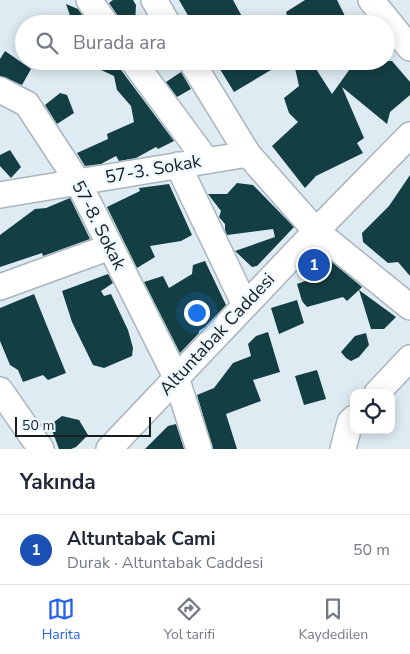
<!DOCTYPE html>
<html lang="tr">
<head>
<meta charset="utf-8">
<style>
  :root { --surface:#fff; --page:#f2f2f3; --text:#1f2937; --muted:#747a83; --line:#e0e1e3; --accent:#2563eb }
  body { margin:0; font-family:"Nunito Sans",sans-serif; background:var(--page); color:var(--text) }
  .controls { position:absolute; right:15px; bottom:15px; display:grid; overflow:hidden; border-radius:10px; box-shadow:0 2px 12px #0003 }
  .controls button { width:45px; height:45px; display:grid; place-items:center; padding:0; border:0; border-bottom:1px solid var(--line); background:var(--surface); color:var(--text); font:25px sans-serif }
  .scale { position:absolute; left:15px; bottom:12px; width:136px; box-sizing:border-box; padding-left:5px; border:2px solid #181d20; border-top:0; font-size:14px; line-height:18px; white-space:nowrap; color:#181d20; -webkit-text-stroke:4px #edf8ff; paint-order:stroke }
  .you { position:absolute; left:196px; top:312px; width:18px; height:18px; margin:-12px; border:4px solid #fff; border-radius:50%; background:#1a73e8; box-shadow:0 0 0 8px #1a73e833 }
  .badge { display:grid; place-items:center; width:32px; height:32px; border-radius:50%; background:var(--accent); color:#fff; font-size:16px; font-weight:700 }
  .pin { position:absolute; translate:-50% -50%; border:2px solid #fff; box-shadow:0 1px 5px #0006 }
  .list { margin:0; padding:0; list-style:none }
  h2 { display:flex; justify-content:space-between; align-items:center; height:65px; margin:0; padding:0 20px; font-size:21px }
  h2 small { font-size:16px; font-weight:400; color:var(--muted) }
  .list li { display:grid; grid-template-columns:32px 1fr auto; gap:15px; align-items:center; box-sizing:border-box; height:70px; padding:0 20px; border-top:1px solid var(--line) }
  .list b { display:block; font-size:19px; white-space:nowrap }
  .list p { margin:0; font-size:16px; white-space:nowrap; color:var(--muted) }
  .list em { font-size:16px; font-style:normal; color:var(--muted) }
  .icon { flex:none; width:28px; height:28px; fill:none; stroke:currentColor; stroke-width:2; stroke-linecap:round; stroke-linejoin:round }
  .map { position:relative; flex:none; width:410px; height:449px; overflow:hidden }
  .search { position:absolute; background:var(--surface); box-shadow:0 2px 12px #0003; left:15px; right:15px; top:15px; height:55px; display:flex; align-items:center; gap:12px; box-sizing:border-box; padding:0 18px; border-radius:28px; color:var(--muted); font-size:19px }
  .sheet { height:135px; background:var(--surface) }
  nav { display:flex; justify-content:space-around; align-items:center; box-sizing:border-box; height:70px; border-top:1px solid var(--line); background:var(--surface); font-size:14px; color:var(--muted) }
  nav a { display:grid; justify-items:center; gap:2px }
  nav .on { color:var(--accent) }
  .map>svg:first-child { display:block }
</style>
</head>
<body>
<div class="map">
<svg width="410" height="449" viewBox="0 0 410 449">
  <rect width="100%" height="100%" fill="#deebf3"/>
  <!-- building -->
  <path fill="#133e43" d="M113,0H133L136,5L135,24H120L118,16L109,3Z
    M179,0H233L246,24H193Z
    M305,0H337L345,16L343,20L338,24H289L286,12Z
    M66,4L78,9L88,24H73Z
    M5,51L31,69L22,85L0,76V59Z
    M82,61H119L121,70L174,141L158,149L156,147L136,158L119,161L116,156L101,164L85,166L77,153L108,139L107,134L134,122L131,106L117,90L114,76Z
    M215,61H286L234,92Z
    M311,61L332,94L352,66V61H392L410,82V95L390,112L387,124L342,87L364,138L357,143L363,153L316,176L305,188L272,146L298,122L289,113L284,98L299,86L295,68L302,63Z
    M181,72L191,89L177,97L166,82Z
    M60,93L67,95L74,113L57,124L45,105Z
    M10,150L21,167L11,178L0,166V155Z
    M410,175V276L398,262L388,263L363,242L362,233L389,206Z
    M237,183L253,185L294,227L257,266L252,267L235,251L275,237L273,229L227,235L225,230V224L219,217L221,211L208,194H227Z
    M169,184L192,235L181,241L150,246L155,257L137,268L107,207L140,191L139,188Z
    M70,198L90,239L43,256L42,253L0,267V235L35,209L46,208Z
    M327,258L362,287L359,290L396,317L384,329H371L359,290L347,301L343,297L307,307L302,301L297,284L330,272Z
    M205,261L226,305L205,327L199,331V333L180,353L144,282L163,276L169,288L192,274L193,265Z
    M108,274L113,283L101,291L104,296L111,294L128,330L133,348L132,356L104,368L93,365L72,322L62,291Z
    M34,294L66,373L48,380L43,375L23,382L18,370L10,365L0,341V308Z
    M297,300L304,323L279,334L271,308Z
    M268,332L280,372L253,380L261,401L226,414L237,449H213L197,395L214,388L233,363L251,356L248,344L256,336Z
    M366,333L369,345L359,357L351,361L346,358L341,352L355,336Z
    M317,370L326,399L304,405L295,376Z
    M62,416L79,420L88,435L76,447L71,449H59L50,425Z
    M176,424L184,449H145L168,426Z"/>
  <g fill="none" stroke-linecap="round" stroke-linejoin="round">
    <defs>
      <path id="minor" d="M89,0L106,24
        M154,0L168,24
        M371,0L410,48
        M133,61L206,160
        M191,61L248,154L316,231L410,307
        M0,90L27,104L78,182L176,377L199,449
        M178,165L245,305
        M0,195L248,154
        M0,287L110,247
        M0,390L41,449
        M377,393L410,358
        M109,449L316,231L410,135
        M343,449L350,422L354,418"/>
    </defs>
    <!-- minor casing -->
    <use href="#minor" stroke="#a9b6bd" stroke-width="28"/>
    <!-- minor -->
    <use href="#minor" stroke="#fff" stroke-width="25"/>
  </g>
  <g text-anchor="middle" stroke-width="5" stroke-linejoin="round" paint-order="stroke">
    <!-- street labels -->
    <g font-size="18" fill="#181d20" stroke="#edf8ff">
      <text transform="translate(153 169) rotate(-10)" y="6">57-3. Sokak</text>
      <text transform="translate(99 225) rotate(63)" y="6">57-8. Sokak</text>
      <text transform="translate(217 334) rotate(-47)" y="6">Altuntabak Caddesi</text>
    </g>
  </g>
</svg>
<div class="controls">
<button><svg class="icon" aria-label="locate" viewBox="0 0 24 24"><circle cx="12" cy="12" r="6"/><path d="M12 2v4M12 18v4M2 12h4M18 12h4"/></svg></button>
</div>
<div class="scale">50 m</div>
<div class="you"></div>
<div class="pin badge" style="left:314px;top:265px;background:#1a4fb4">1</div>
<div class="search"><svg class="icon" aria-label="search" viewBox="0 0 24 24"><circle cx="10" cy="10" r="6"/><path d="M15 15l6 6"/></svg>Burada ara</div>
</div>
<section class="sheet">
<h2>Yakında<small></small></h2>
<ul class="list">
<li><span class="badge" style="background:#1a4fb4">1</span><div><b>Altuntabak Cami</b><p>Durak · Altuntabak Caddesi</p></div><em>50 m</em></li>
</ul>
</section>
<nav>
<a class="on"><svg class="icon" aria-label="map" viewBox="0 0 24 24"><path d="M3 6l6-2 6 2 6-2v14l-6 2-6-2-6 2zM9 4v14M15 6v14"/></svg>Harita</a>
<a><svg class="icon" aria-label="directions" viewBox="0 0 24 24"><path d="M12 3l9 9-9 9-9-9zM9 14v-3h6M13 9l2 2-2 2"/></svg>Yol tarifi</a>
<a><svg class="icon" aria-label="saved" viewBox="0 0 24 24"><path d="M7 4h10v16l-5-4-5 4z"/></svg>Kaydedilen</a>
</nav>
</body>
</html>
